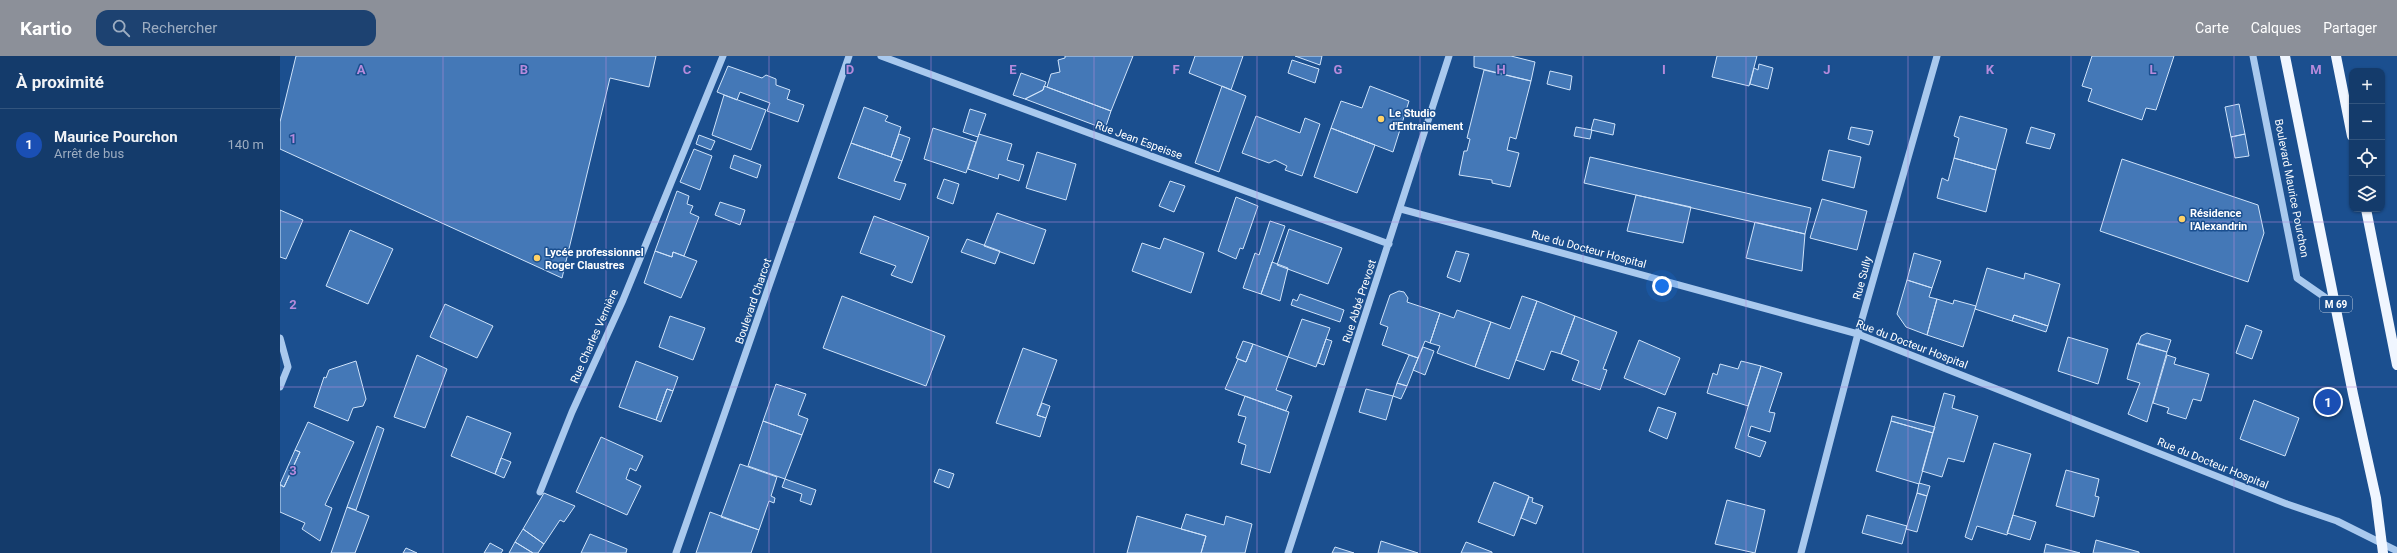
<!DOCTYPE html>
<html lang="fr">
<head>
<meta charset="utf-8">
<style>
  :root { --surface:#143b6b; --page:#1d4271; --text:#f1f3f6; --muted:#9dadc1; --line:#33557e; --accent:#8c9099 }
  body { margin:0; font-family:Roboto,sans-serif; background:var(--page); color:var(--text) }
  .controls { position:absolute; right:12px; top:12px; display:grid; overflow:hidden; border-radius:8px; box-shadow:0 1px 3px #0004 }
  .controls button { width:36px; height:36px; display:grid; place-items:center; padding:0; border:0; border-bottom:1px solid var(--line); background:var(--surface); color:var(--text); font:20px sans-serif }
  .you { position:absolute; left:1382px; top:230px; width:14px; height:14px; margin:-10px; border:3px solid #fff; border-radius:50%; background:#1a73e8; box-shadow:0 0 0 6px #1a73e833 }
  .badge { display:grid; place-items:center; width:26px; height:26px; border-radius:50%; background:var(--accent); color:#fff; font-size:13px; font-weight:700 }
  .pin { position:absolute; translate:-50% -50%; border:2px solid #fff; box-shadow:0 1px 4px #0006 }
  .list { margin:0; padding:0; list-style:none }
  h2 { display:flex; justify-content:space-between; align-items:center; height:52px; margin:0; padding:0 16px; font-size:17px }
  h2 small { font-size:13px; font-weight:400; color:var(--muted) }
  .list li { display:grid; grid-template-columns:26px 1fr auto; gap:12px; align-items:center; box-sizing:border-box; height:72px; padding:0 16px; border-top:1px solid var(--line) }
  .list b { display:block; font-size:15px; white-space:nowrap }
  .list p { margin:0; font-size:13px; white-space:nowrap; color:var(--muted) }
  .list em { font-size:13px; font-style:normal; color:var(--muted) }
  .icon { flex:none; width:22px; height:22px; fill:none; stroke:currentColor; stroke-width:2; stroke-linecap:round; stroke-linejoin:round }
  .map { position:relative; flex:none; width:2117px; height:497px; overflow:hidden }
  header { display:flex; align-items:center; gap:24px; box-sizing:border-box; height:56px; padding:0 20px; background:var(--accent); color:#fff }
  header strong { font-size:19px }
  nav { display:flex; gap:22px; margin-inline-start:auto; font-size:14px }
  .search { width:280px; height:36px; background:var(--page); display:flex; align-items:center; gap:10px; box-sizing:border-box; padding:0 14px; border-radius:12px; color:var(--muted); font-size:15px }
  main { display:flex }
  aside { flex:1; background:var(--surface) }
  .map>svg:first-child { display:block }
</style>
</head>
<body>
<header>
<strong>Kartio</strong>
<div class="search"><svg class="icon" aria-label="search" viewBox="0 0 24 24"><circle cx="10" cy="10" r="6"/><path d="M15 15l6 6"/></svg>Rechercher</div>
<nav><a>Carte</a><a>Calques</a><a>Partager</a></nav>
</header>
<main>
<aside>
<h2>À proximité<small></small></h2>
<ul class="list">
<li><span class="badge" style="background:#1a4fb4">1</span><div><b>Maurice Pourchon</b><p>Arrêt de bus</p></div><em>140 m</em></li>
</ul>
</aside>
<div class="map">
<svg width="2117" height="497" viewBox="0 0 2117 497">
  <rect width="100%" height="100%" fill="#1b4f8f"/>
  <!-- building -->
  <path fill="#4478b7" stroke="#cfe3fa" d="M16,0H376L369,31L330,22L282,222L0,93V66Z
    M785,0H853L831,55L767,31L771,18L780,16L778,4L785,2Z
    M915,0H963L951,34L909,17Z
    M1015,0H1042L1040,9Z
    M1194,0H1231L1255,6L1251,25L1194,11Z
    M1437,0H1477L1469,30L1432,21Z
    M1812,0H1894L1876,54L1866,52L1862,64L1808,45L1812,33L1802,30Z
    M1012,4L1039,13L1035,27L1008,17Z
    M1479,8L1493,12L1488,33L1470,28L1474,12L1478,14Z
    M448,10L482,22L486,19L496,23V29L510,34L507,43L524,49L518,66L487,55L490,47L460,36L457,44L437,36Z
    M1204,14L1251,25L1236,83L1230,81L1227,94L1239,97L1230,131L1212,127V124L1179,119L1184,95H1187L1190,83L1187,82Z
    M1270,15L1292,20L1290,34L1267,28Z
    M741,17L766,26L763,34L745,43L733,39Z
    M764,30L831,55L825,73L745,43L763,34Z
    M942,30L966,40L939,116L915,107Z
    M1090,30L1129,45L1113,96L1051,72L1061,45L1082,52Z
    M444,39L486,54L471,94L432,79Z
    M1959,48L1965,78L1951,81L1945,51Z
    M584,51L608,60L605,65L621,71L611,101L571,87Z
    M690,53L706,58L698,81L683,76Z
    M976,60L1020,77L1025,62L1040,68L1022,120L1005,114L1007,110L995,104L989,107L962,97Z
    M1680,60L1727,73L1716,114L1674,102L1679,82L1674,80Z
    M1314,63L1335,68L1333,79L1311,74Z
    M1296,71L1312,74L1310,83L1294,80Z
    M1571,71L1593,75L1589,89L1568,83Z
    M1751,71L1775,78L1770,93L1746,87Z
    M653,72L696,86L686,117L644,103Z
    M1051,72L1095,89L1077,137L1034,121Z
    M619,78L630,82L622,105L611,101Z
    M699,78L732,88L727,104L744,109L739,125L719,118L718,123L688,113Z
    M1965,78L1969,100L1955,102L1951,81Z
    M419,79L435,85L431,94L416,88Z
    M571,87L622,105L614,125L626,128L620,144L558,122Z
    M414,93L432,100L420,134L400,126Z
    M1549,94L1581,101L1574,132L1542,124Z
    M757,96L796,108L786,144L746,132Z
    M454,99L481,109L477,122L450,112Z
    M1310,101L1531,152L1525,178L1304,127Z
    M1674,102L1716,114L1706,156L1657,142L1662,122L1668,125Z
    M1842,103L1978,149L1984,177L1968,226L1820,175Z
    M664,123L679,128L673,148L657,142Z
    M890,125L905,130L894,156L879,150Z
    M397,135L409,140L407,148L413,150L410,157L419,161L404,200L393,196L392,201L375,195Z
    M1356,139L1411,151L1403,187L1347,175Z
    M956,141L978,150L963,193L960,192L956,203L938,195Z
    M1542,143L1587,155L1577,194L1530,182Z
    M440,146L465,154L460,169L435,159Z
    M0,154L23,164L6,203L0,201Z
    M717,157L766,174L754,208L704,190Z
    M594,160L649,181L632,227L611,219L616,210L580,197Z
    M990,165L1005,170L981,238L963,232L975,197L979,199Z
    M1475,166L1525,178L1522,215L1466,202Z
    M1009,173L1062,192L1048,228L997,209Z
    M70,174L113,193L88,248L46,230Z
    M884,182L924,197L911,237L852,215L862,187L880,193Z
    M687,183L720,195L715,208L681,196Z
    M375,195L392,201L393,196L417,205L401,242L364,227Z
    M1176,195L1189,198L1180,226L1167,221Z
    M1634,197L1661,205L1652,232L1627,224Z
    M992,206L1008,212L1000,245L981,238Z
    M1707,212L1744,223L1745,217L1780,228L1768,270L1734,259L1732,265L1695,253Z
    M1627,224L1652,232L1649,241L1657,243L1647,279L1626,271L1617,258Z
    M1119,235L1124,236L1128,242L1127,246L1160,257L1150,287L1145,285L1138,302L1102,289L1108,271L1100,268L1110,239Z
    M1020,238L1064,254L1060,266L1011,249L1013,243L1017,245Z
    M562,240L665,280L646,330L543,292Z
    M1242,240L1257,245L1229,323L1195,311L1211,266L1230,273Z
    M1657,243L1673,248L1674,244L1696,250L1683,291L1647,279Z
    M1257,245L1295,260L1281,298L1271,295L1264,314L1236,304Z
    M165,248L213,270L197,302L150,281Z
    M1177,254L1211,266L1195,311L1157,297L1160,290L1150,287L1160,257L1174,262Z
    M1734,259L1768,270L1766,276L1732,265Z
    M390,260L425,272L413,304L379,291Z
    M1295,260L1337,276L1323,313L1327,314L1320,334L1292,324L1299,305L1281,298Z
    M1022,263L1050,272L1036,311L1008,301Z
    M1966,269L1982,275L1972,303L1956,297Z
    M1867,277L1891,284L1887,296L1858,288L1861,280Z
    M1788,281L1828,293L1818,328L1778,315Z
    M1046,283L1052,285L1044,309L1038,307Z
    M1359,284L1400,302L1385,339L1344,322Z
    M963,285L973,288L966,306L956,302Z
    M1857,287L1887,296L1867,366L1848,358L1860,327L1847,323Z
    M973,288L1008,301L996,334L1012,340L1006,355L945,333L958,303L966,306Z
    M1143,291L1154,295L1145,319L1133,314Z
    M743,292L777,304L757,359L766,362L760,381L716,367Z
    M137,299L167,313L145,372L114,361Z
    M1129,299L1138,302L1127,330L1117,327Z
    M1887,299L1896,302L1894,308L1929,318L1921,345L1913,343L1906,363L1887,357L1889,352L1873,347Z
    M76,305L86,343L83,350L73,352L68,365L34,351L44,321L46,322L49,314Z
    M356,305L398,321L393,335L387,333L376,364L339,351Z
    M1461,305L1481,310L1468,350L1427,337L1433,317L1437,319L1440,308L1458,313Z
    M1481,310L1502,317L1489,356L1495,357L1490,376L1471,370L1468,380L1486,386L1480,401L1455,392Z
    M1117,327L1127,330L1121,343L1113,340Z
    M496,328L526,338L518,359L528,363L522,379L483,365Z
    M387,333L393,335L381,366L376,364Z
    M1086,333L1113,340L1106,364L1079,356Z
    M1664,337L1675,340L1672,352L1698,360L1684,406L1668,402L1662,421L1642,415Z
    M965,340L1009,356L990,417L961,408L966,389L958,386L966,361L958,359Z
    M1974,344L2019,362L2005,400L1960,383Z
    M762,347L770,350L766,362L757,359Z
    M1378,351L1396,357L1387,383L1369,375Z
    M187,360L231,377L215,418L171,400Z
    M1612,360L1655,371L1653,377L1611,365Z
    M483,365L522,379L505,423L468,410Z
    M1611,365L1653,377L1639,428L1596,415Z
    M28,366L74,386L45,449L52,452L40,485L22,473L25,467L0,456V429L4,431L20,396L15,394Z
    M97,370L104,373L76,454L67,451Z
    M321,381L363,400L356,415L350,412L346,423L361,430L347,459L296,436Z
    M1714,387L1751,398L1727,479L1697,470L1692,484L1685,481Z
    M15,394L20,396L4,431L0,428Z
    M221,402L231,406L224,422L215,418Z
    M460,408L497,421L491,440L495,442L494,447L489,445L479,474L441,461Z
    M659,413L674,418L669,432L654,426Z
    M1786,414L1819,423L1815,440L1819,441L1814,461L1776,450Z
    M505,423L536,434L531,449L520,445L522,438L502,431Z
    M1214,426L1249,440L1234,480L1198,466Z
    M1639,427L1650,430L1647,440L1637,437Z
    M264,437L295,450L284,466L280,464L264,488L243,473Z
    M1637,437L1647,440L1637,476L1626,473Z
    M1249,441L1253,442L1252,446L1263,450L1256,468L1241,462Z
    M1447,444L1485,454L1475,497L1435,488Z
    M67,451L89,460L75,497H51Z
    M430,456L479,474L471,497H416Z
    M906,458L944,469L946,460L972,468L965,497H921L926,480L901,473Z
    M1587,459L1627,470L1622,488L1582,477Z
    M1733,459L1756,466L1750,484L1727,477Z
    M857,460L926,480L921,497H847Z
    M243,473L264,488L258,497H253L235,486Z
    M310,478L347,493L346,497H301Z
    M1816,484L1859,496V497H1813Z
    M1101,485L1138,497H1098Z
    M235,486L253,497H229Z
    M1186,486L1212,496V497H1181Z
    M210,487L223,494L221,497H204Z
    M1766,488L1800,497H1764Z
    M1055,491L1074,497H1052Z
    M126,492L137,497H123Z"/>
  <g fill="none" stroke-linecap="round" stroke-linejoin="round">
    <!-- minor -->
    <path stroke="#a9c9ee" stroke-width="7" d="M601,0L1109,188
      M1973,0L2017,222L2056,249
      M1121,153L1578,278L2007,448L2057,465L2117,495
      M0,282L8,311L0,331
      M260,436L292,356L343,244L443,0
      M396,497L569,0
      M1008,497L1169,0
      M1521,497L1580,270L1657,0"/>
    <!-- major -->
    <path stroke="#f0f6ff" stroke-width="10" d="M2005,0L2073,338L2096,442L2103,497
      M2056,0L2072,80
      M2086,153L2117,309"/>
  </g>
  <!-- grid -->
  <path fill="none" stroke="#b68bdc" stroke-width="1" stroke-opacity="0.55" d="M163,0V497M326,0V497M489,0V497M651,0V497M814,0V497M977,0V497M1140,0V497M1303,0V497M1466,0V497M1628,0V497M1791,0V497M1954,0V497M0,166H2117M0,331H2117"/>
  <!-- markers -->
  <g fill="#ffd166" stroke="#1b4f8f" stroke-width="1.5">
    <circle cx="1101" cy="63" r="4"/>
    <circle cx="1902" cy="163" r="4"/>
    <circle cx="257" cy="202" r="4"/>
  </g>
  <g text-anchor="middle" stroke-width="3" stroke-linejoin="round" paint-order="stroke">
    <!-- shield labels -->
    <rect fill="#1b4f8f" stroke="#bbcadd" stroke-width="1" x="2040" y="240" width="32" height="16" rx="3"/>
    <g font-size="10" font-weight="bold" fill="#fff">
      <text x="2056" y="252">M 69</text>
    </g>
    <!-- poi labels -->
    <g font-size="11" font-weight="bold" fill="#fff" stroke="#1b4f8f" text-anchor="start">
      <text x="1109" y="61">Le Studio<tspan x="1109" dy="13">d'Entrainement</tspan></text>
      <text x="1910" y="161">Résidence<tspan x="1910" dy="13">l'Alexandrin</tspan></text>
      <text x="265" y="200">Lycée professionnel<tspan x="265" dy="13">Roger Claustres</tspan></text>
    </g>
    <!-- street labels -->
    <g font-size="11" fill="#fff" stroke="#1b4f8f">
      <text transform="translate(859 84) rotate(20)" y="4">Rue Jean Espeisse</text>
      <text transform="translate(2012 132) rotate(79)" y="4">Boulevard Maurice Pourchon</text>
      <text transform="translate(1309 193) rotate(15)" y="4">Rue du Docteur Hospital</text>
      <text transform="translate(1582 222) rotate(-75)" y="4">Rue Sully</text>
      <text transform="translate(473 245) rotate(-71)" y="4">Boulevard Charcot</text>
      <text transform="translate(1079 245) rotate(-72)" y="4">Rue Abbé Prevost</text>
      <text transform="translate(314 280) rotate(-66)" y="4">Rue Charles Vernière</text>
      <text transform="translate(1632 288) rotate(21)" y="4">Rue du Docteur Hospital</text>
      <text transform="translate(1933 407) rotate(22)" y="4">Rue du Docteur Hospital</text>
    </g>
  </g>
  <g font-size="13" text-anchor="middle" font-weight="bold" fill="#b68bdc" stroke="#1b4f8f" stroke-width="3" stroke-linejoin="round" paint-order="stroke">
    <text x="81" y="18">A</text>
    <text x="244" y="18">B</text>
    <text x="407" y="18">C</text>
    <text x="570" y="18">D</text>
    <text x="733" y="18">E</text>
    <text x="896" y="18">F</text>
    <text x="1058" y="18">G</text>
    <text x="1221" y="18">H</text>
    <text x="1384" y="18">I</text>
    <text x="1547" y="18">J</text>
    <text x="1710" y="18">K</text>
    <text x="1873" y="18">L</text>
    <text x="2036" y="18">M</text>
    <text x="13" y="87">1</text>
    <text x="13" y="253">2</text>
    <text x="13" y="419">3</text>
  </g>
</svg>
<div class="controls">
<button>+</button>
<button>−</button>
<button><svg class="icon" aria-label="locate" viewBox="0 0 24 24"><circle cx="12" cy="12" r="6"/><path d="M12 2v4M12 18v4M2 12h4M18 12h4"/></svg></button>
<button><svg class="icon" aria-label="layers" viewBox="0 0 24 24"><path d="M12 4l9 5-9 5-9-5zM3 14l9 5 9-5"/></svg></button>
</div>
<div class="you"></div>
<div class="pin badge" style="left:2048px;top:346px;background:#1a4fb4">1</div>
</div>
</main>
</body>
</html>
